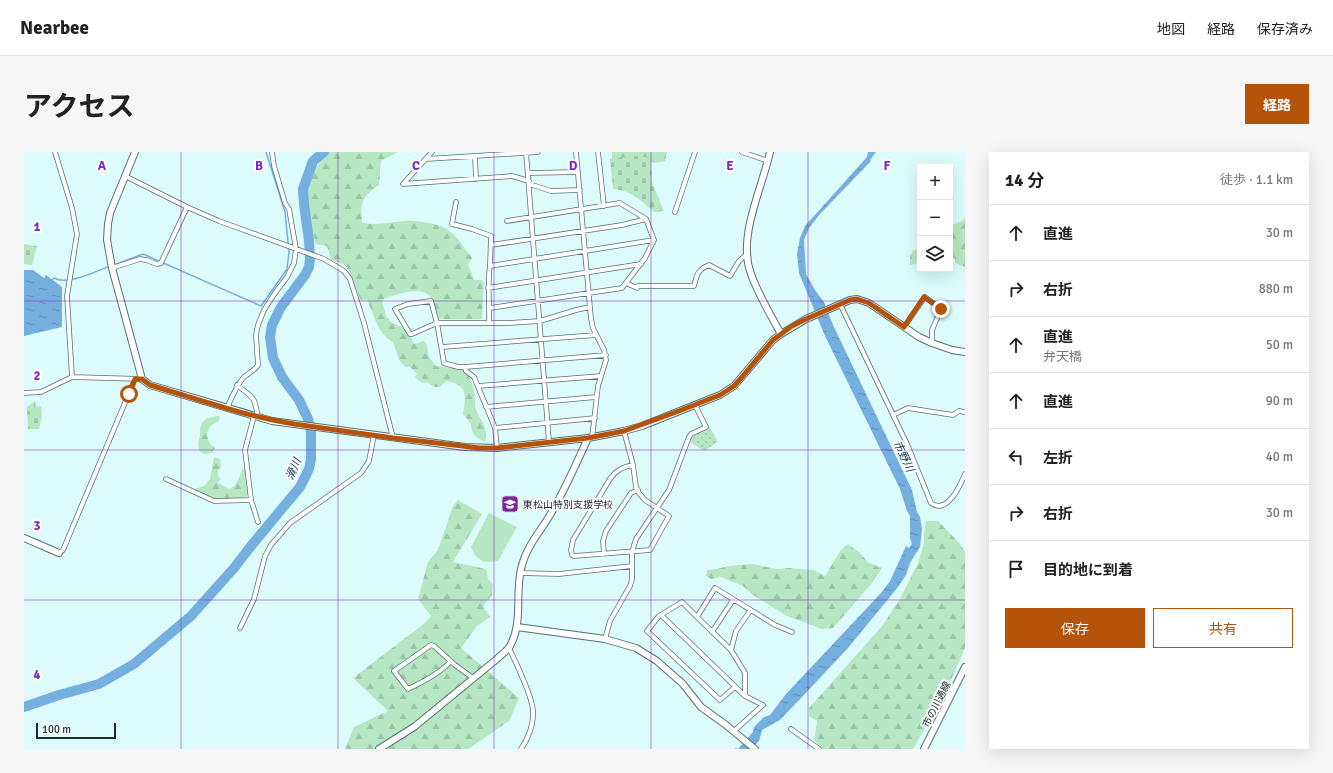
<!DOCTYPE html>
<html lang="ja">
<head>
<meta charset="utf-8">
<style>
  :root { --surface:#fff; --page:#f6f6f6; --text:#222; --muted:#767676; --line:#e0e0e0; --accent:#b45309 }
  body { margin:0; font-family:Signika,"Noto Sans JP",sans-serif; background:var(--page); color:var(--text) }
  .controls { position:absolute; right:12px; top:12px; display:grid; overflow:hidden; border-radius:0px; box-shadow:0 4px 16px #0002 }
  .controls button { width:36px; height:36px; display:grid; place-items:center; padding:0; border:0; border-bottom:1px solid var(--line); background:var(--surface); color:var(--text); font:20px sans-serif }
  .scale { position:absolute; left:12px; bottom:10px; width:80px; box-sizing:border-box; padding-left:4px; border:2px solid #202b2b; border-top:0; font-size:11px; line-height:14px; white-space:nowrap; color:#202b2b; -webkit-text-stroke:3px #fff; paint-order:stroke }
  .stop { position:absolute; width:12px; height:12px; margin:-9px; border:3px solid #b45309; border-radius:50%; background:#fff }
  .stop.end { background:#b45309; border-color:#fff; box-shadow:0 1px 4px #0008 }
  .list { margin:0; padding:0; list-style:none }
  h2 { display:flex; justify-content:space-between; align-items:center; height:52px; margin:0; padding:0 16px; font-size:17px }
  h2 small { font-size:13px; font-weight:400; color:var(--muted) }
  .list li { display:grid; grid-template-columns:26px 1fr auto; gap:12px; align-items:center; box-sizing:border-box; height:56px; padding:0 16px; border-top:1px solid var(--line) }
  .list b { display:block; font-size:15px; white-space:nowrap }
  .list p { margin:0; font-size:13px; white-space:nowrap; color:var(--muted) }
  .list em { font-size:13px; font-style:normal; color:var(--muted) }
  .actions { display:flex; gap:8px; padding:12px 16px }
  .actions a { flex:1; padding:9px 0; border:1px solid var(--accent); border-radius:0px; text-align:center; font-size:14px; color:var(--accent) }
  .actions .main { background:var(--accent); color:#fff }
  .icon { flex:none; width:22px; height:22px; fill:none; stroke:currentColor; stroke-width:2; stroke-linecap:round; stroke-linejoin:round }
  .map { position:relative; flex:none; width:941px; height:597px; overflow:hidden; border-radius:0px }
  header { display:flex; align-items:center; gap:24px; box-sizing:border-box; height:56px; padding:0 20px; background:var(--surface); border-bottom:1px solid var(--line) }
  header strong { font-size:19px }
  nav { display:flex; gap:22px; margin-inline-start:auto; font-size:14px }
  .intro { display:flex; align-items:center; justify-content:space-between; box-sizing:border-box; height:96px; padding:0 24px }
  h1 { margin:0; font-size:28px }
  .button { padding:10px 18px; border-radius:0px; background:var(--accent); color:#fff; font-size:14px; font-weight:700 }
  main { display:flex; gap:24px; padding:0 24px }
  aside { flex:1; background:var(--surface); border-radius:0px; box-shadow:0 4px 16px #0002 }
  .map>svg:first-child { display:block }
</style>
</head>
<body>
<header>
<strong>Nearbee</strong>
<nav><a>地図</a><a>経路</a><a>保存済み</a></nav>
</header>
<div class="intro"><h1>アクセス</h1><a class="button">経路</a></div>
<main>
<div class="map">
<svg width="941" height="597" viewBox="0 0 941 597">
  <defs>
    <pattern id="grass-dots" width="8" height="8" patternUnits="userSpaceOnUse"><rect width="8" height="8" fill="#b5e7c2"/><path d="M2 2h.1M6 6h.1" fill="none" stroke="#9bc6a7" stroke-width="1.8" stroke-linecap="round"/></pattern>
    <pattern id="forest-firs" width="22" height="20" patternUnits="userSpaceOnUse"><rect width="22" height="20" fill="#b5e7c2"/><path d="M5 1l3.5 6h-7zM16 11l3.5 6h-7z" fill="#9bc6a7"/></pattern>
    <pattern id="cemetery-stones" width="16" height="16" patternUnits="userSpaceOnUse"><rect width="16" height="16" fill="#b5e7c2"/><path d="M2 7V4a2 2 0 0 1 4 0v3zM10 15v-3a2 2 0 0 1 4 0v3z" fill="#9bc6a7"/></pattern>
    <pattern id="water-ripples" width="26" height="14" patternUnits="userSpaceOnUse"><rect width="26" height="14" fill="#75afdf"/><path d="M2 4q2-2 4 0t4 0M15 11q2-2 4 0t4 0" fill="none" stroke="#608fb5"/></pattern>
  </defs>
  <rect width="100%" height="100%" fill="#ddfbfb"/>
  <!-- grass -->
  <path fill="url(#grass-dots)" d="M686,276L694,290L680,299L666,290L668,285Z"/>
  <!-- forest -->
  <path fill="url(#forest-firs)" d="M305,0H374L357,9L355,33C337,45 337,50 338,71C353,74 366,70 381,69C391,68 411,71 421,76C432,82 440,96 448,106L444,112L450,128H457L460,130L458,167H415C411,161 412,155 409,149C401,131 376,142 361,146L358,149L362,164L368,171L378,175L384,183L388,186L390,192L400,189L403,193L405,205L412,214L440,217C447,226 450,234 451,246C451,250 451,254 452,258C457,269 465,277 461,290C453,286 447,282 447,272L439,262C442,244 444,232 422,229L416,235H410L403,230L398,231L391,225L393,222L386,215H382L375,208L369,190C353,182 350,162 343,148L337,149C332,138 328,118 319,112C315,110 310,109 307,108L303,94L292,92C290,84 286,78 285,71C280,43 283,19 305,0Z
    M588,0H643L641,9L631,11L627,10L626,7H588Z
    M941,65V115L931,111V107L926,103V74L938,69Z
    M896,95V108L891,112L886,113V104L889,99L895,96Z
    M192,264H196C195,272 192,269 188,273C179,281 184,291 191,296L188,301L182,302L177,301C171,291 176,290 176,281C176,277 176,273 180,269C183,265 188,266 192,264Z
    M190,305L196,307L197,316L194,318V323L196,327L194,331L205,337C213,335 215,324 219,317H221L222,330L224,343L220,346L195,348L173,339L171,337L180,334L186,327Z
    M434,348L458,362L429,410L462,417L464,427L469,432L468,443L459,454L466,465L453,474L437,496L495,546L485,569L444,597H321L330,575L364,559L329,526L401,471L407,464L394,447L404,410L414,398L429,354Z
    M902,369H914L935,391L941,400V496C927,531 908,564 889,597H799L790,588L793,569L785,564V556L859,473L877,445L894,411L900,391V382Z
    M824,392L835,400L845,411L858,416L848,431L809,476L798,477L763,464L729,443L719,434L697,425L687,427L682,424L683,418L693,417L704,414L729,412L752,417L766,416L789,418L801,424L817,398Z"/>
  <!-- cemetery -->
  <path fill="url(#cemetery-stones)" d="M612,4L627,6L628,30L640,59L630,60C618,49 606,38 589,37L586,7Z
    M0,92L13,94L8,113L0,112Z
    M11,249L12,255L17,254L18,264L15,277H4L3,255Z"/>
  <!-- pitch -->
  <path fill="#b5e7c2" d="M465,361L493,375L474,409C459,412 453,409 447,395Z"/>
  <!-- water -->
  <path fill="url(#water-ripples)" d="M844,0H852L846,8L847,9L796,62L785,76L780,88L782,122L791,138L800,150L809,173L888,338L893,360L896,365L898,377L896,395L886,411L882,423L874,435L824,496L779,544L756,568L738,578L735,589L727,597H711L712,596L714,597L729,580L730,575L740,565L746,563L762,542L857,441L866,429L882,394L885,396L888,392L886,386V364L883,359L876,337L801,184L775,121L773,102L776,86L781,74L843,5Z
    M0,118H9L20,126L22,123L38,135V175L0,184Z"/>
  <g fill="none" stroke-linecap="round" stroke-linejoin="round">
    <!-- stream -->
    <path stroke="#75afdf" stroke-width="1.5" d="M299,0H300
      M90,113L119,102L237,154L263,117L265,100L261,60L242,0
      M28,128L30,126C43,134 73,119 86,114"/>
    <!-- river -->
    <path stroke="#75afdf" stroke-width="10" d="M0,555L35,543L75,532L110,512L167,464L210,416L227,394L276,335L285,317L287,307V279L284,267L275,248L258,225L249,206L246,185L248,173L257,155L281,123L285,115L286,107L285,89L280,52L279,37L289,9L300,0"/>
    <defs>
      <path id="street" d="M31,0L48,56L53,82L43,144L48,225
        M408,0L379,32L488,24L505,29
        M502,0L525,290
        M552,0L567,167L569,176L580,198L582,208L574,234L568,286
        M574,0L580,54
        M718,0L744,9
        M451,4L452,27
        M402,7L514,0
        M504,21L554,20
        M101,24L163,55L195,69L300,107L320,119L326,127L340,171L369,286
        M505,32L527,39L556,38
        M432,50L428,72L448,77L467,84L466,114
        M651,60L671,0
        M467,93L598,73L622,67
        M88,116L116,107L122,108L133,112L137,111L163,55
        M602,131L613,136L614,134H670C673,123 673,118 685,113L706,124L715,109L723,102
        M464,136L617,112
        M407,149L413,171L388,182H386L371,157L384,152Z
        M816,152L883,292L907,351C923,363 936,334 941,322
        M566,155L552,158L516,169L485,171H413L420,211L434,215H441L582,203
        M466,156L598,136L621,106L630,88L622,67L596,51L483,69
        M465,171C466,152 463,133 466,114L630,88
        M880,175L901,145L917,157L908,178V191
        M418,195L572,183
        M441,215L442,219L450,225L467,266L471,276L473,296
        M213,233C230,247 230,243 234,265
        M454,234L577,224
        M0,241L17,240L48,225L118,227
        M462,255L572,245
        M203,256C208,245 212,234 220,225C225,221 231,218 234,213L232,183L234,173L240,158L251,141L263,125L270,111L272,97L265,57L261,51L250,14L248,0
        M869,263L884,256L929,263L935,259L941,260
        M230,264L221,298L227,348L234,370
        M471,276L571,266
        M600,279L609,313L612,335L615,341L621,348L645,364L626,398L550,404L548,403L547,398L549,388L586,327C592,318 599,315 609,313
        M142,327L190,349L227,348
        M35,401L39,398L111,227
        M580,402L579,389L582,379L605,344L607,341L614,338
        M496,421L535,422L608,414
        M637,463L721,544V521L707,498L712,479L726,459
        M673,465L707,498
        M216,476L230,447L241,404L247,393L266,371L337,321L345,309L350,283
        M688,480L709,448
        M581,487L586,469L606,434L608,427V400L612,387L645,338L665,285L667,282L682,275L671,253
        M485,496C492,511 508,543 509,559C510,572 504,587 497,597
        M426,510C415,522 399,530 384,537L370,519L407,493L410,494L431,513L449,526
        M711,535L696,548L623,479L635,464L658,450L673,465L691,436L751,473L768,480
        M767,577L795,597
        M710,579L739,553L721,544"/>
      <path id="secondary" d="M111,0L86,61L84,72L83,88L88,116L118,227L126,233L248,269L441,295L473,296L564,286L600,279L618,274L696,243L710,234L749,188L757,182L782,167L826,148L833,147L845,151L895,185L908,191L928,198L941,200
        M746,0C738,37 713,85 727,122C734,142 746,162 757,182
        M0,386L35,401
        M493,475L581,487L612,496L633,509L659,532L677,555L702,573L731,597
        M355,597L390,575L473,507C477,503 483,499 486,494C500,469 490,440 498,413C503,394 516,380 526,363C541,338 552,312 564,286
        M900,597L941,515"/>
    </defs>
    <!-- street casing -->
    <use href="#street" stroke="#567071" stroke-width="5.5"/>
    <!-- secondary casing -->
    <use href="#secondary" stroke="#567071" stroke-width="8"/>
    <!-- street -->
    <use href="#street" stroke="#fff" stroke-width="4"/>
    <!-- secondary -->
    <use href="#secondary" stroke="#fff" stroke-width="6"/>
  </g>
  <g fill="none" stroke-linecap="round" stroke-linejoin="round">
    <!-- route -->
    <path stroke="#b45309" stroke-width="5" d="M105,242L111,227H118L126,233C173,247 221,264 270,272L369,286L456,296H473L564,286L600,279L655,259L696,243L704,238L710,234L718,225L749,188L768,174L782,167L826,148L833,147L845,151L880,175L900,145L917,157"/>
  </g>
  <!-- grid -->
  <path fill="none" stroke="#7b2cbf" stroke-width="1" stroke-opacity="0.55" d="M157,0V597M314,0V597M470,0V597M627,0V597M784,0V597M0,149H941M0,298H941M0,448H941"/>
  <!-- icons -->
  <defs>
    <symbol id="school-square" viewBox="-11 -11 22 22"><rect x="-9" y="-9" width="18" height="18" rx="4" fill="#79299a" stroke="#fff"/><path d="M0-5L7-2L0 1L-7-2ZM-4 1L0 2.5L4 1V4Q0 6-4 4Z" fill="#fff"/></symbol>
  </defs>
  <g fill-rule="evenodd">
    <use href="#school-square" x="476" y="342" width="20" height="20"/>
  </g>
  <g text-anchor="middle" stroke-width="4" stroke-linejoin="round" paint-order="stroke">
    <!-- poi labels -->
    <g font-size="10" fill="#202b2b" stroke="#fff" text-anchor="start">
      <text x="499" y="356">東松山特別支援学校</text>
    </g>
    <!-- street labels -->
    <g font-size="10" fill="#202b2b" stroke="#fff">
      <text transform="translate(912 552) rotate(-63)" y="4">市の川通線</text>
    </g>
    <!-- water labels -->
    <g font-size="11" font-style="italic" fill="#002c4b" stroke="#fff">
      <text transform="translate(880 304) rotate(64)" y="4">市野川</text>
      <text transform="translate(269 317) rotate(-67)" y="4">滑川</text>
    </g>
  </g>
  <g font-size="13" text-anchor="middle" font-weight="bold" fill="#7b2cbf" stroke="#fff" stroke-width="4" stroke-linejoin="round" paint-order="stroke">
    <text x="78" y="18">A</text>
    <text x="235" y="18">B</text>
    <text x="392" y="18">C</text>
    <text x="549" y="18">D</text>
    <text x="706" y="18">E</text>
    <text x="863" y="18">F</text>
    <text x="13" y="79">1</text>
    <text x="13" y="228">2</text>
    <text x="13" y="378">3</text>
    <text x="13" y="527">4</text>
  </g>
</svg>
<div class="controls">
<button>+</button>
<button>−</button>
<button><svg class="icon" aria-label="layers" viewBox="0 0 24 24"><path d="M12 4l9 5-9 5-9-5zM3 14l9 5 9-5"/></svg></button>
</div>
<div class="scale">100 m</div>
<div class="stop" style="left:105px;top:242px"></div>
<div class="stop end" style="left:917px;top:157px"></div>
</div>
<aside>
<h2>14 分<small>徒歩 · 1.1 km</small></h2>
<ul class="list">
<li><svg class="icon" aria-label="ahead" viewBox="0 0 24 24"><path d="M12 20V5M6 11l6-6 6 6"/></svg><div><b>直進</b></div><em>30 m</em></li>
<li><svg class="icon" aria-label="right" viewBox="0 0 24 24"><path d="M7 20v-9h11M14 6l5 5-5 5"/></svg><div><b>右折</b></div><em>880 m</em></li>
<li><svg class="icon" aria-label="ahead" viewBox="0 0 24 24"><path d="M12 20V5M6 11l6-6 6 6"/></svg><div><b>直進</b><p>弁天橋</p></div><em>50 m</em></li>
<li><svg class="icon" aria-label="ahead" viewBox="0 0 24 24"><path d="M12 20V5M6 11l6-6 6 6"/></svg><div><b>直進</b></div><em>90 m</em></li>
<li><svg class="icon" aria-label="left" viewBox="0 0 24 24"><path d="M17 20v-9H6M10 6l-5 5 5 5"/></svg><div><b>左折</b></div><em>40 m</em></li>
<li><svg class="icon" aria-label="right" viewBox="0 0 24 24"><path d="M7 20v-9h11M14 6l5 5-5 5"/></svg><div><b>右折</b></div><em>30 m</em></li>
<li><svg class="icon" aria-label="arrive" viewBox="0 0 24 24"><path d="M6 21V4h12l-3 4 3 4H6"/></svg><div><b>目的地に到着</b></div></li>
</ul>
<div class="actions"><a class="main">保存</a><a>共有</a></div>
</aside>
</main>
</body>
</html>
